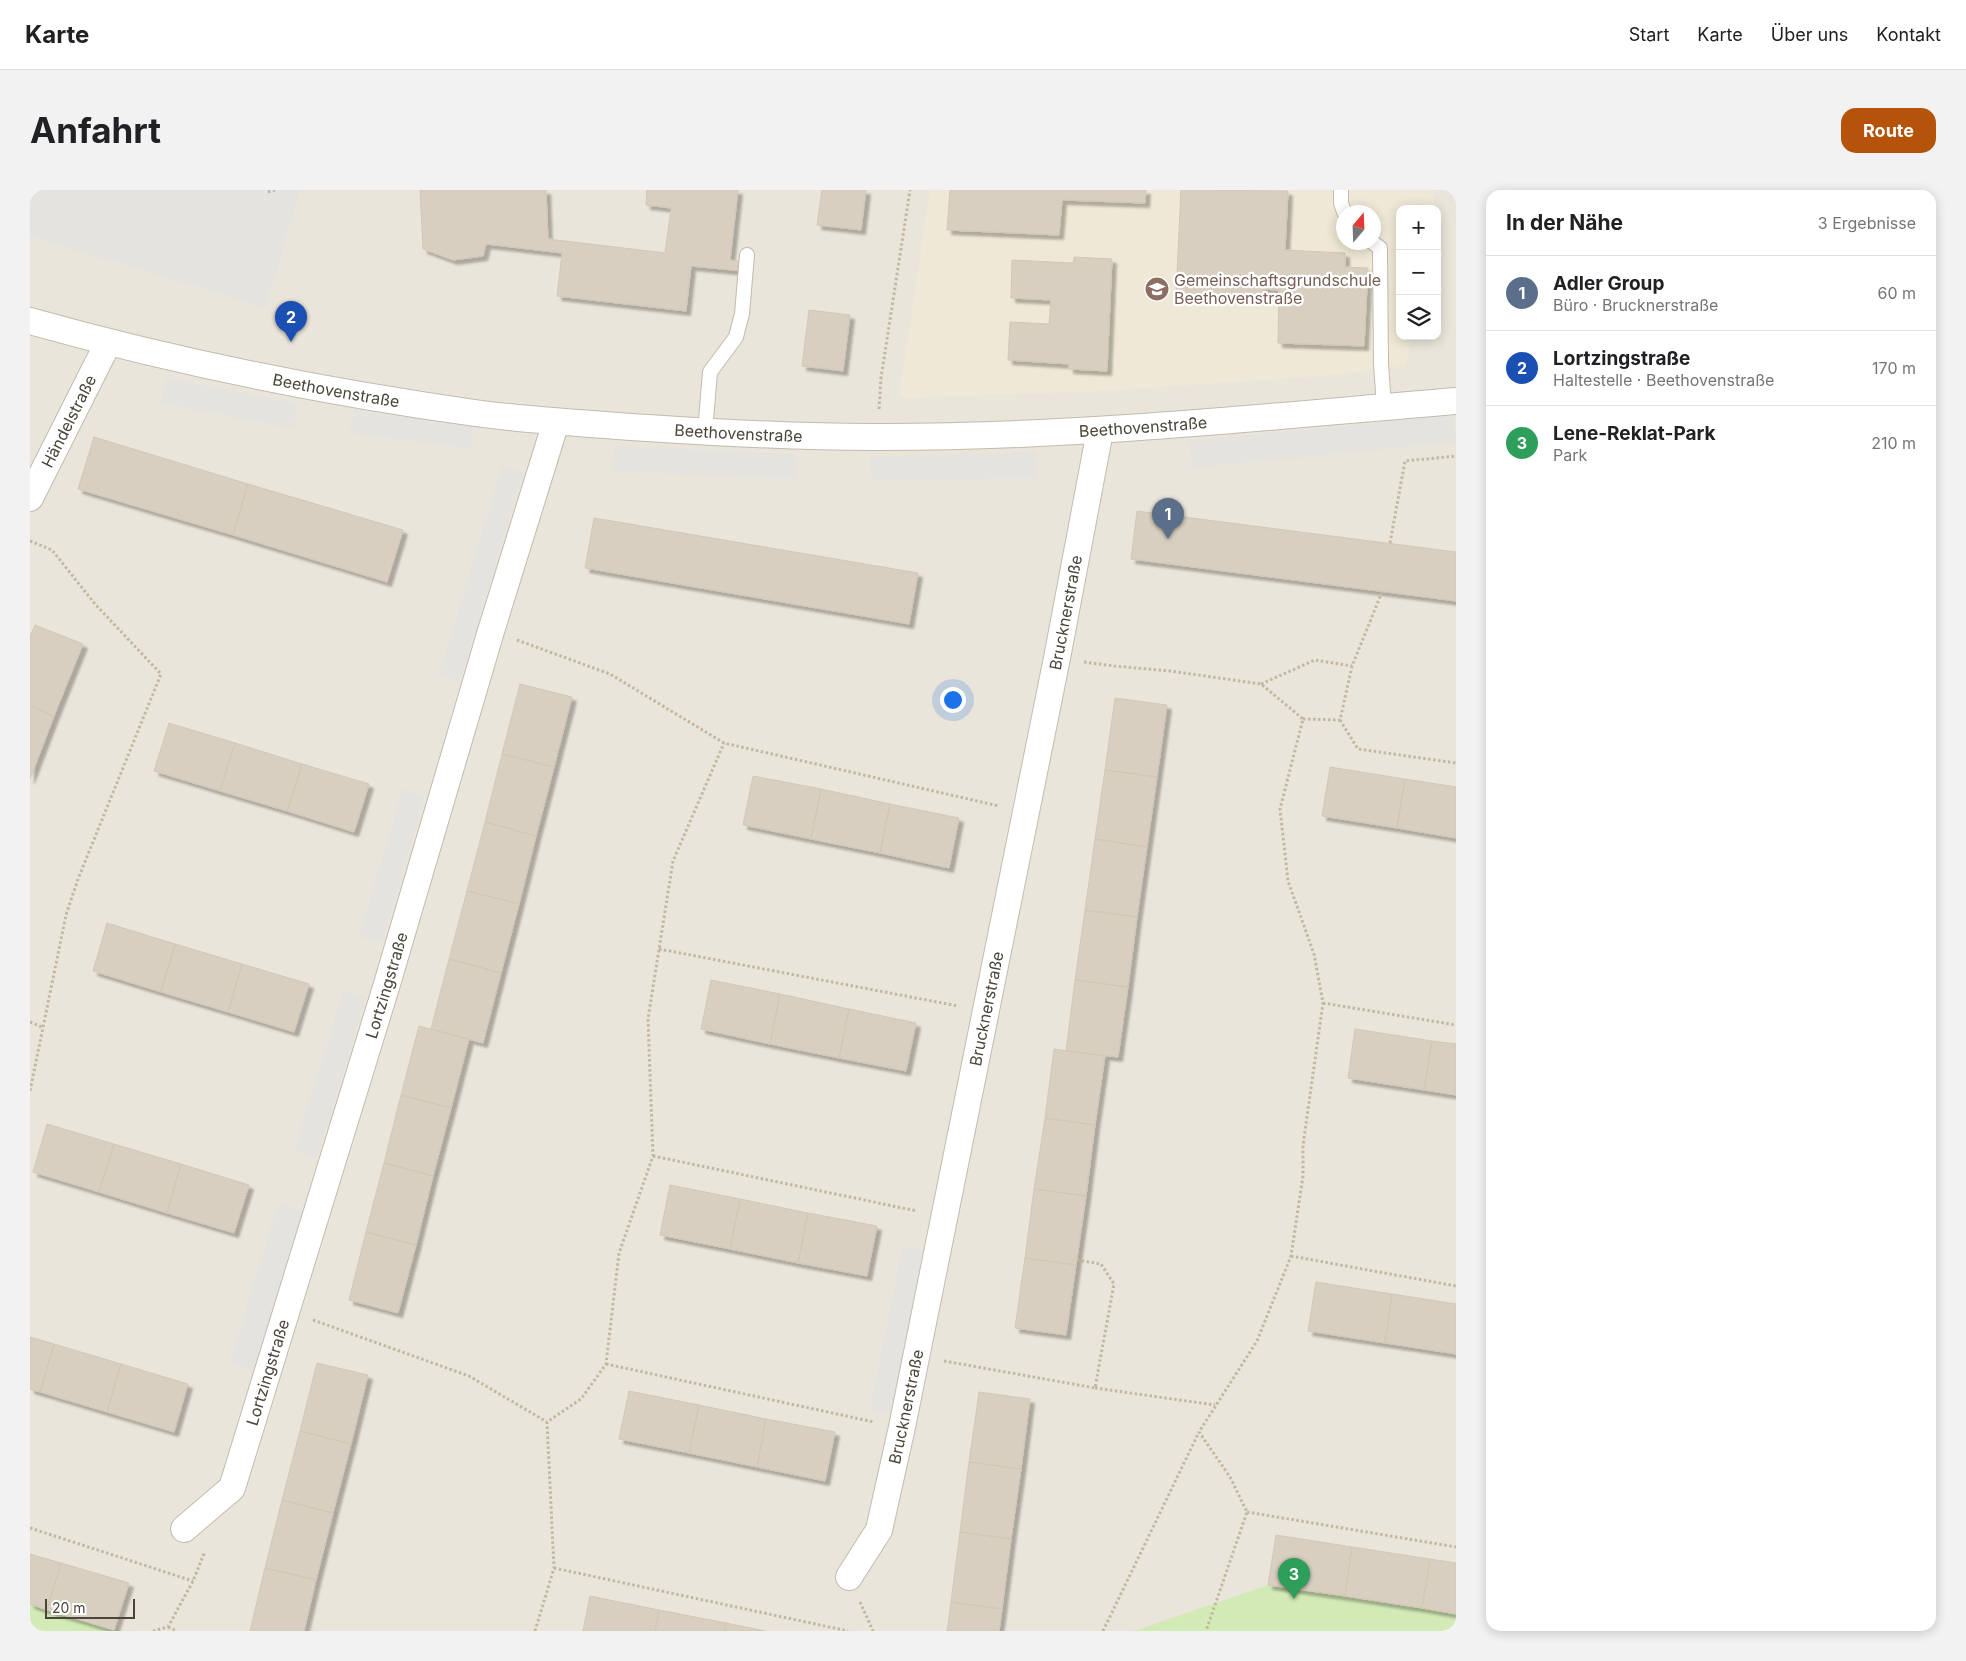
<!DOCTYPE html>
<html lang="de">
<head>
<meta charset="utf-8">
<style>
  :root { --surface:#fff; --page:#f2f2f2; --text:#202124; --muted:#757577; --line:#e0e0e0; --accent:#b45309 }
  body { margin:0; font-family:Inter,sans-serif; background:var(--page); color:var(--text) }
  .controls { position:absolute; right:15px; top:15px; display:grid; overflow:hidden; border-radius:10px; box-shadow:0 2px 12px #0003 }
  .controls button { width:45px; height:45px; display:grid; place-items:center; padding:0; border:0; border-bottom:1px solid var(--line); background:var(--surface); color:var(--text); font:25px sans-serif }
  .compass { position:absolute; left:1306px; top:15px; width:45px; height:45px; border-radius:50%; background:var(--surface); box-shadow:0 2px 12px #0003; rotate:19deg }
  .scale { position:absolute; left:15px; bottom:12px; width:90px; box-sizing:border-box; padding-left:5px; border:2px solid #4b4439; border-top:0; font-size:14px; line-height:18px; white-space:nowrap; color:#4b4439; -webkit-text-stroke:4px #fff; paint-order:stroke }
  .you { position:absolute; left:922px; top:509px; width:18px; height:18px; margin:-12px; border:4px solid #fff; border-radius:50%; background:#1a73e8; box-shadow:0 0 0 8px #1a73e833 }
  .badge { display:grid; place-items:center; width:32px; height:32px; border-radius:50%; background:var(--accent); color:#fff; font-size:16px; font-weight:700 }
  .pin { position:absolute; translate:-50% -41px; filter:drop-shadow(0 1px 2px #0008) }
  .pin::after { content:''; position:absolute; top:26px; width:18px; height:15px; background:inherit; clip-path:polygon(0 0,100% 0,50% 100%) }
  .list { margin:0; padding:0; list-style:none }
  h2 { display:flex; justify-content:space-between; align-items:center; height:65px; margin:0; padding:0 20px; font-size:21px }
  h2 small { font-size:16px; font-weight:400; color:var(--muted) }
  .list li { display:grid; grid-template-columns:32px 1fr auto; gap:15px; align-items:center; box-sizing:border-box; height:75px; padding:0 20px; border-top:1px solid var(--line) }
  .list b { display:block; font-size:19px; white-space:nowrap }
  .list p { margin:0; font-size:16px; white-space:nowrap; color:var(--muted) }
  .list em { font-size:16px; font-style:normal; color:var(--muted) }
  .icon { flex:none; width:28px; height:28px; fill:none; stroke:currentColor; stroke-width:2; stroke-linecap:round; stroke-linejoin:round }
  .map { position:relative; flex:none; width:1426px; height:1441px; overflow:hidden; border-radius:15px }
  header { display:flex; align-items:center; gap:30px; box-sizing:border-box; height:70px; padding:0 25px; background:var(--surface); border-bottom:1px solid var(--line) }
  header strong { font-size:24px }
  nav { display:flex; gap:28px; margin-inline-start:auto; font-size:18px }
  .intro { display:flex; align-items:center; justify-content:space-between; box-sizing:border-box; height:120px; padding:0 30px }
  h1 { margin:0; font-size:35px }
  .button { padding:12px 22px; border-radius:15px; background:var(--accent); color:#fff; font-size:18px; font-weight:700 }
  main { display:flex; gap:30px; padding:0 30px }
  aside { flex:1; background:var(--surface); border-radius:15px; box-shadow:0 2px 12px #0003 }
  .map>svg:first-child { display:block }
</style>
</head>
<body>
<header>
<strong>Karte</strong>
<nav><a>Start</a><a>Karte</a><a>Über uns</a><a>Kontakt</a></nav>
</header>
<div class="intro"><h1>Anfahrt</h1><a class="button">Route</a></div>
<main>
<div class="map">
<svg width="1426" height="1441" viewBox="0 0 1426 1441">
  <defs>
    <filter id="shadow"><feDropShadow dx="4.5" dy="4.5" stdDeviation="1" flood-color="#0004"/></filter>
  </defs>
  <rect width="100%" height="100%" fill="#f6f3ec"/>
  <!-- residential -->
  <path fill="#eae5da" fill-rule="evenodd" d="M0,0H1426V1441H0ZM1370,19H1407V146H1370ZM1314,22H1344V52H1314Z"/>
  <!-- education -->
  <path fill="#efe8d6" fill-rule="evenodd" d="M900,0H1406L1403,19H1370V146H1381L1376,176L1292,186L1053,202L869,208ZM1314,22H1344V52H1314Z"/>
  <!-- green -->
  <path fill="#d2eab5" d="M1238,1395L1426,1424V1441H1104Z
    M0,1414L84,1440L104,1441H0Z"/>
  <!-- parking -->
  <path fill="#e5e3e0" d="M0,0H270L236,118L0,46Z
    M136,188L268,213L263,239L131,213Z
    M323,220L444,236L442,259L320,243Z
    M1423,225L1426,252L1162,278L1159,251Z
    M584,256L766,264L765,289L582,281Z
    M1006,262L1007,288L841,291L840,266Z
    M472,276L493,283L430,491L409,485Z
    M373,599L395,606L352,753L329,746Z
    M313,801L336,807L287,968L264,961Z
    M248,1014L273,1022L223,1181L199,1174Z
    M873,1056L897,1061L865,1224L840,1219Z"/>
  <!-- building -->
  <path fill="#d8cfc1" stroke="#d3c7b4" filter="url(#shadow)" d="M390,0H516L518,49L635,63L641,18L616,15L617,0H708L700,70L713,72L712,81L661,76L656,121L527,106L532,63L456,54L453,66L423,70L393,59Z
    M792,0H836L831,40L787,35Z
    M920,0H1116L1115,13L1032,10L1029,45L917,40Z
    M1151,0L1258,1L1255,60L1315,63V77L1338,78L1334,156L1248,153L1249,100L1233,99V109L1146,105Z
    M1044,67L1082,69L1077,181L1039,179V174L978,170L980,132L1019,134L1021,110L981,108L982,70L1043,73Z
    M779,120L820,125L813,181L772,176Z
    M64,247L218,294L203,345L48,299Z
    M218,294L373,340L357,392L203,345Z
    M1107,321L1426,362V411L1101,369Z
    M564,328L888,383L879,434L555,378Z
    M5,435L53,454L24,526L0,516V446Z
    M490,494L542,507L524,577L472,564Z
    M1085,508L1137,515L1127,587L1075,580Z
    M0,516L24,526L0,589Z
    M139,533L205,553L190,601L124,581Z
    M205,553L272,574L257,621L190,601Z
    M472,564L524,577L506,646L455,632Z
    M272,574L339,594L324,642L257,621Z
    M1300,577L1375,589L1367,638L1292,626Z
    M1075,580L1127,587L1117,657L1065,649Z
    M723,586L791,599L781,649L713,635Z
    M1375,589L1426,597V648L1367,638Z
    M791,599L860,614L850,663L781,649Z
    M860,614L929,628L919,678L850,663Z
    M455,632L506,646L489,714L437,701Z
    M1065,649L1117,657L1107,727L1055,720Z
    M437,701L489,714L471,783L419,769Z
    M1055,720L1107,727L1098,797L1045,790Z
    M77,733L145,754L131,802L63,781Z
    M145,754L212,774L198,822L131,802Z
    M419,769L471,783L453,853L401,839Z
    M212,774L279,794L264,842L198,822Z
    M681,790L750,804L740,854L671,839Z
    M1045,790L1098,797L1088,867L1036,861Z
    M750,804L819,819L809,868L740,854Z
    M819,819L886,833L876,881L809,868Z
    M389,836L439,849L421,918L371,905Z
    M1325,839L1402,851L1394,900L1318,888Z
    M1402,851L1426,854V905L1394,900Z
    M1024,859L1075,866L1065,935L1015,928Z
    M371,905L421,918L403,986L354,973Z
    M1015,928L1065,935L1056,1006L1004,999Z
    M17,934L84,954L69,1002L3,982Z
    M84,954L151,974L137,1023L69,1002Z
    M354,973L403,986L386,1055L336,1042Z
    M151,974L219,995L204,1043L137,1023Z
    M640,995L710,1009L700,1059L630,1045Z
    M1004,999L1056,1006L1046,1075L995,1068Z
    M710,1009L778,1023L768,1073L700,1059Z
    M778,1023L847,1036L837,1086L768,1073Z
    M336,1042L386,1055L368,1123L319,1110Z
    M995,1068L1046,1075L1036,1145L985,1138Z
    M1286,1092L1362,1104L1355,1153L1278,1141Z
    M1362,1104L1426,1114V1164L1355,1153Z
    M0,1147L24,1154L10,1202L0,1199Z
    M24,1154L91,1174L77,1222L10,1202Z
    M287,1173L338,1185L321,1254L270,1241Z
    M91,1174L158,1194L144,1242L77,1222Z
    M599,1201L669,1215L659,1263L589,1249Z
    M949,1202L1000,1209L991,1279L939,1272Z
    M669,1215L736,1229L727,1277L659,1263Z
    M736,1229L805,1242L795,1291L727,1277Z
    M270,1241L321,1254L303,1323L252,1310Z
    M939,1272L991,1279L981,1349L930,1342Z
    M252,1310L303,1323L286,1390L235,1378Z
    M930,1342L981,1349L972,1419L921,1412Z
    M1246,1345L1322,1357L1315,1406L1238,1395Z
    M1322,1357L1400,1369L1392,1418L1315,1406Z
    M0,1364L31,1373L17,1420L0,1414Z
    M1400,1369L1426,1373V1424L1392,1418Z
    M31,1373L99,1393L84,1440L17,1420Z
    M235,1378L286,1390L274,1441H220Z
    M560,1406L629,1420L625,1441H553Z
    M921,1412L972,1419L969,1441H917Z
    M629,1420L696,1433L695,1441H625Z
    M696,1433L735,1441H695Z"/>
  <g fill="none" stroke-linecap="round" stroke-linejoin="round">
    <defs>
      <path id="service" d="M1311,0V13L1314,22
        M1342,52L1350,58L1351,173L1354,217
        M675,242L680,182L706,147L708,139L712,124L717,65"/>
      <g id="minor">
        <path id="s1" d="M0,131C146,172 295,202 445,223C503,231 561,234 618,238C693,243 767,247 842,247C1037,248 1232,227 1426,211"/>
        <path id="s2" d="M0,308L78,153"/>
        <path id="s3" d="M154,1339L202,1298L357,794L461,441L526,232"/>
        <path id="s4" d="M819,1387L849,1340L872,1237L1027,468L1070,241"/>
      </g>
    </defs>
    <!-- service casing -->
    <use href="#service" stroke="#c2bbae" stroke-width="16"/>
    <!-- minor casing -->
    <use href="#minor" stroke="#c2bbae" stroke-width="28"/>
    <!-- path -->
    <path stroke="#c4b79f" stroke-width="3" stroke-dasharray="2.5 2.5" stroke-linecap="butt" d="M238,2L245,0
      M849,219L851,188L880,0
      M0,351L22,360L65,414L131,484L48,689L36,725L0,901
      M1360,353L1375,271L1426,266
      M487,450L580,484L694,553L969,616
      M1054,472L1084,476L1140,481L1231,494L1273,529L1250,619L1258,691L1284,764L1293,813L1273,955V986L1261,1066L1227,1151L1169,1242L1200,1287L1217,1322L1176,1441
      M1231,494L1285,470L1322,476
      M1273,529L1310,530L1322,476L1352,402
      M1310,530L1328,559L1426,573
      M629,759L928,816
      M1293,813L1426,835
      M0,832L14,838
      M623,966L887,1021
      M1261,1066L1426,1096
      M283,1130L439,1186L517,1232
      M914,1171L1065,1198L1084,1094L1071,1074L1048,1070
      M576,1174L844,1232
      M1065,1198L1185,1215
      M1217,1322L1426,1357
      M0,1338L163,1391
      M524,1378L818,1441
      M830,1412L843,1441
      M138,1437L147,1441
      M123,1441L138,1437L163,1391L175,1361
      M505,1441L524,1378L517,1232L551,1209L576,1174L589,1063L623,966L618,829L643,671L694,553
      M1073,1441L1169,1242"/>
    <!-- service -->
    <use href="#service" stroke="#fff" stroke-width="14"/>
    <!-- minor -->
    <use href="#minor" stroke="#fff" stroke-width="26"/>
  </g>
  <!-- icons -->
  <defs>
    <symbol id="school-disc" viewBox="-11 -11 22 22"><circle r="9.5" fill="#8d6e63" stroke="#fff"/><path d="M0-5L7-2L0 1L-7-2ZM-4 1L0 2.5L4 1V4Q0 6-4 4Z" fill="#fff"/></symbol>
  </defs>
  <g fill-rule="evenodd">
    <use href="#school-disc" x="1113" y="85" width="28" height="28"/>
  </g>
  <g text-anchor="middle" stroke-width="4.5" stroke-linejoin="round" paint-order="stroke">
    <!-- education labels -->
    <g font-size="16" fill="#785e54" stroke="#fff" text-anchor="start">
      <text x="1144" y="96">Gemeinschaftsgrundschule<tspan x="1144" dy="18">Beethovenstraße</tspan></text>
    </g>
    <!-- street labels -->
    <g font-size="16" fill="#4b4439" stroke="#fff">
      <text dy="6" stroke="none"><textPath href="#s1" startOffset="314">Beethovenstraße</textPath></text>
      <text dy="6" stroke="none"><textPath href="#s2" startOffset="86">Händelstraße</textPath></text>
      <text dy="6" stroke="none"><textPath href="#s1" startOffset="1124">Beethovenstraße</textPath></text>
      <text dy="6" stroke="none"><textPath href="#s1" startOffset="719">Beethovenstraße</textPath></text>
      <text dy="6" stroke="none"><textPath href="#s4" startOffset="992">Brucknerstraße</textPath></text>
      <text dy="6" stroke="none"><textPath href="#s3" startOffset="589">Lortzingstraße</textPath></text>
      <text dy="6" stroke="none"><textPath href="#s4" startOffset="588">Brucknerstraße</textPath></text>
      <text dy="6" stroke="none"><textPath href="#s3" startOffset="184">Lortzingstraße</textPath></text>
      <text dy="6" stroke="none"><textPath href="#s4" startOffset="182">Brucknerstraße</textPath></text>
    </g>
  </g>
</svg>
<div class="controls">
<button>+</button>
<button>−</button>
<button><svg class="icon" aria-label="layers" viewBox="0 0 24 24"><path d="M12 4l9 5-9 5-9-5zM3 14l9 5 9-5"/></svg></button>
</div>
<svg class="compass" viewBox="-18 -18 36 36"><path d="M0-13l5 13h-10z" fill="#e53935"/><path d="M0 13l5-13h-10z" fill="#757577"/></svg>
<div class="scale">20 m</div>
<div class="you"></div>
<div class="pin badge" style="left:1138px;top:349px;background:#5c6f8a">1</div>
<div class="pin badge" style="left:261px;top:152px;background:#1a4fb4">2</div>
<div class="pin badge" style="left:1264px;top:1409px;background:#2e9e5b">3</div>
</div>
<aside>
<h2>In der Nähe<small>3 Ergebnisse</small></h2>
<ul class="list">
<li><span class="badge" style="background:#5c6f8a">1</span><div><b>Adler Group</b><p>Büro · Brucknerstraße</p></div><em>60 m</em></li>
<li><span class="badge" style="background:#1a4fb4">2</span><div><b>Lortzingstraße</b><p>Haltestelle · Beethovenstraße</p></div><em>170 m</em></li>
<li><span class="badge" style="background:#2e9e5b">3</span><div><b>Lene-Reklat-Park</b><p>Park</p></div><em>210 m</em></li>
</ul>
</aside>
</main>
</body>
</html>
